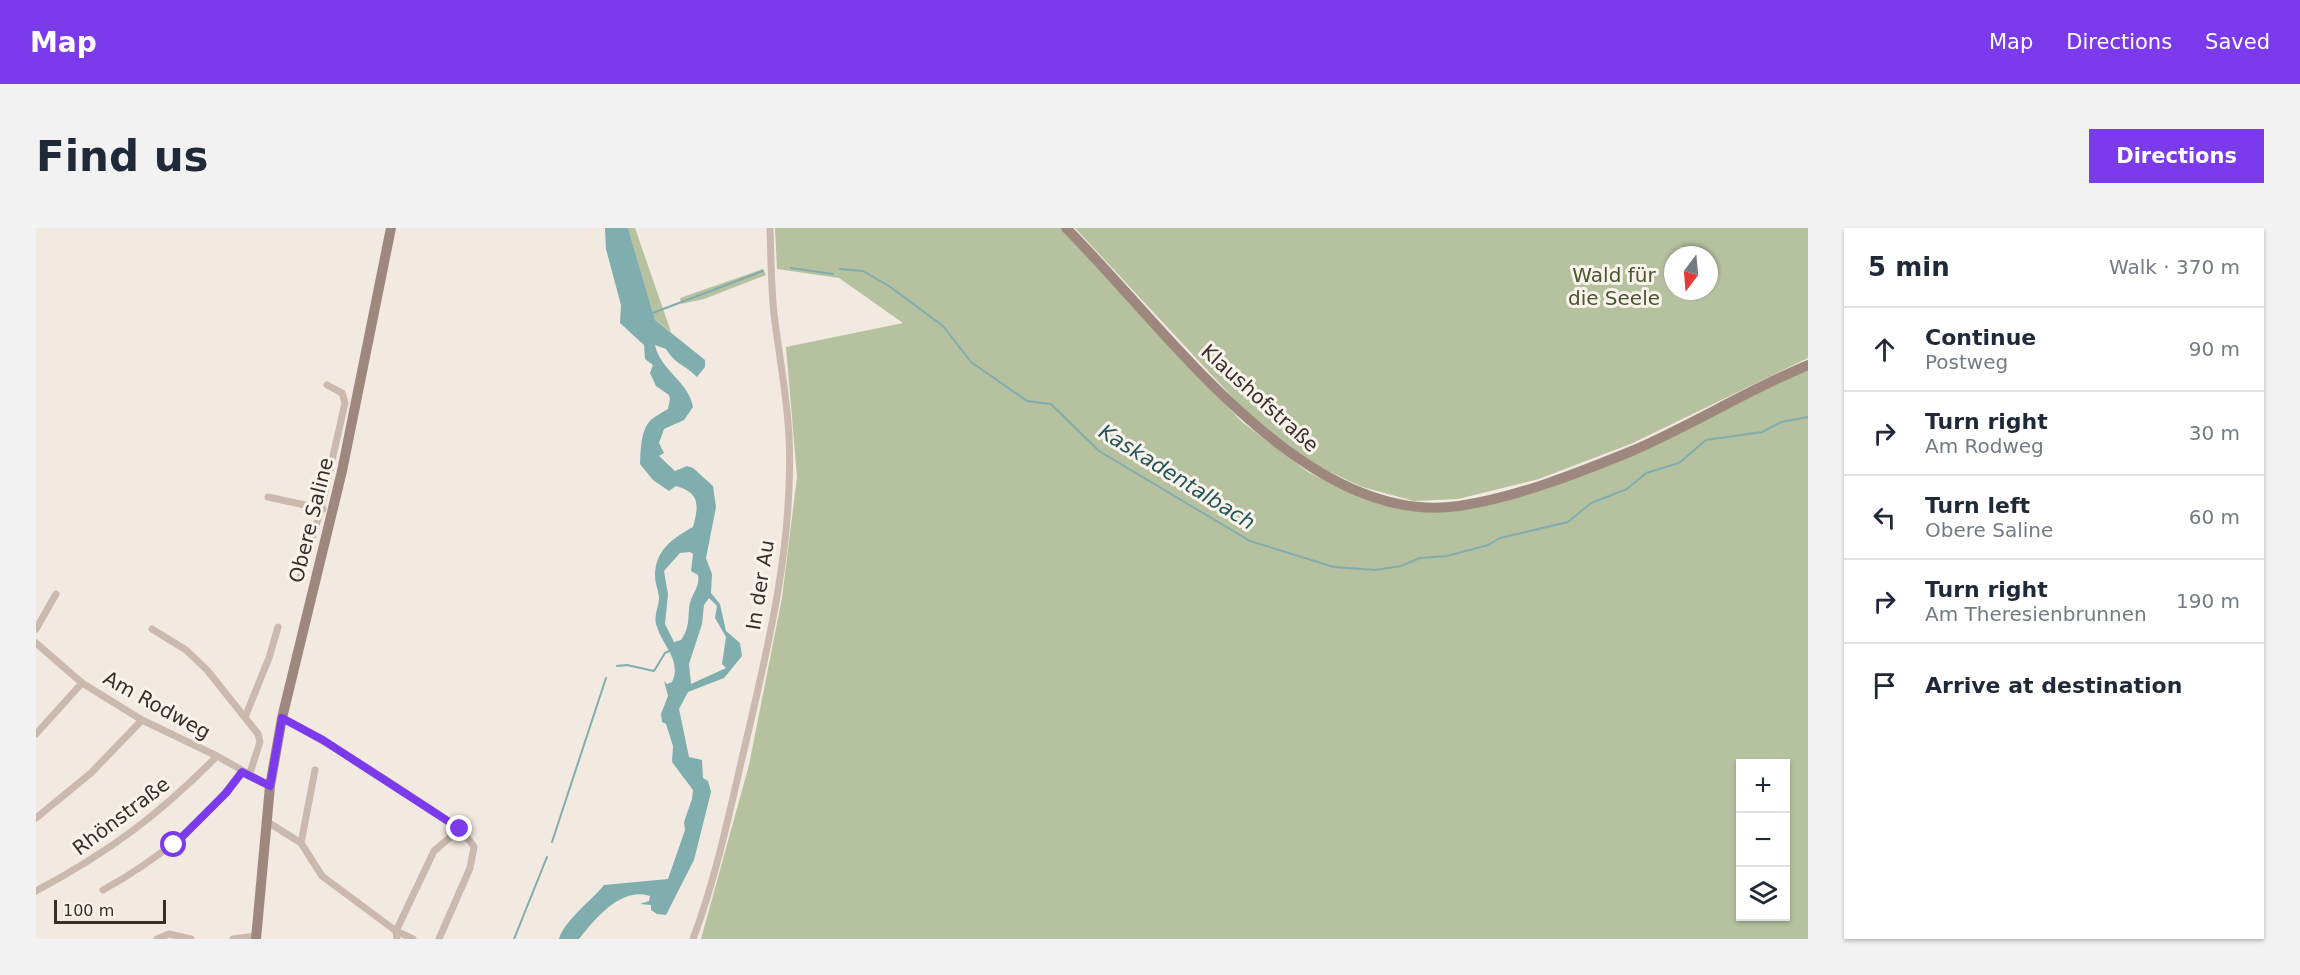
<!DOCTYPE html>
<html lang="en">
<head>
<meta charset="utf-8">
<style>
  :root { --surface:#fff; --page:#f2f2f3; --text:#1f2937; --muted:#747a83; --line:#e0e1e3; --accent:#7c3aed }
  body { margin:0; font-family:"DejaVu Sans",sans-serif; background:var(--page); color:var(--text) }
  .controls { position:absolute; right:18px; bottom:18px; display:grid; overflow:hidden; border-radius:0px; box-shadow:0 2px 4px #0004 }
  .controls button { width:54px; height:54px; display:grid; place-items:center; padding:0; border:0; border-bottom:2px solid var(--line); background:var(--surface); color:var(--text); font:30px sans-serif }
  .compass { position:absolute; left:1628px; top:18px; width:54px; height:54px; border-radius:50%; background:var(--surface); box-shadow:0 2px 4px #0004; rotate:196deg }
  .scale { position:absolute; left:18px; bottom:15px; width:112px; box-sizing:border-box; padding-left:6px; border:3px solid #382f2b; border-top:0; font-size:16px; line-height:21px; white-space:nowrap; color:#382f2b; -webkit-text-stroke:4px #faf3ec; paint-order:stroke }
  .stop { position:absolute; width:18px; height:18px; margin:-14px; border:4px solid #7c3aed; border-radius:50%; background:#fff }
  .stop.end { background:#7c3aed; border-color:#fff; box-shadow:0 2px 6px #0008 }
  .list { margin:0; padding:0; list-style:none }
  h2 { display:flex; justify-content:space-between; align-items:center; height:78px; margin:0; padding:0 24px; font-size:26px }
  h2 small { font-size:20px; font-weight:400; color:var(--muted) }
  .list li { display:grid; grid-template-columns:39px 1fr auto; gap:18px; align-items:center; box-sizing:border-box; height:84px; padding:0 24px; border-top:2px solid var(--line) }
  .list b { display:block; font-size:22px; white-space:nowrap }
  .list p { margin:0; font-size:20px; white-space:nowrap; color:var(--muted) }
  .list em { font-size:20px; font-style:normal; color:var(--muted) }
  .icon { flex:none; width:33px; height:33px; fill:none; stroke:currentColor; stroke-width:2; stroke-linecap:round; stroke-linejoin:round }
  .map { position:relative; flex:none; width:1772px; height:711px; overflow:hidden; border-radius:0px }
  header { display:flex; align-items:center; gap:36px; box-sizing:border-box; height:84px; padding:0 30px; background:var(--accent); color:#fff }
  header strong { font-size:28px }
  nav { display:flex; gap:33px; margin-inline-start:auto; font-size:21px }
  .intro { display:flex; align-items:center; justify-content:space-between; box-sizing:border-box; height:144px; padding:0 36px }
  h1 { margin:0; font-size:42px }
  .button { padding:15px 27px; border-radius:0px; background:var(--accent); color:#fff; font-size:21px; font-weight:700 }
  main { display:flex; gap:36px; padding:0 36px }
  aside { flex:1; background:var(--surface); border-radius:0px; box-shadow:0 2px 4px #0004 }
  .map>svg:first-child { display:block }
</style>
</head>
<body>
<header>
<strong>Map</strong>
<nav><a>Map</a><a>Directions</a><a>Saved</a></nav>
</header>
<div class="intro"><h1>Find us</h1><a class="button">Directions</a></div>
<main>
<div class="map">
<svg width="1772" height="711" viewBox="0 0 1772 711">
  <rect width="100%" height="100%" fill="#f2e9e0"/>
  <!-- green -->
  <path fill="#b6c1a0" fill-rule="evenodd" d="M592,0H599L635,104L619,92Z
    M739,0H1025L1206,194L1272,244L1323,269L1377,283L1424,281L1506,260L1772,141V711H665L713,537L746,370L761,249L750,119L867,95L803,50L741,41ZM1704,536H1750V688H1704Z
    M1039,0H1772V130L1597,215L1503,251L1422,271L1378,273L1326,259L1277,236L1213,187ZM1637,27H1673V63H1637Z
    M727,41L730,47L668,71L645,76L644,70Z"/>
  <!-- water -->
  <path fill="#80adae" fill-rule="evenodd" d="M569,0H592L619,92L669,132V139L661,149C647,135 641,138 630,121L619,117C624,142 653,154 657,179L648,192L628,201L623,215L628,225L623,228L639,243L651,238L657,240L677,258L680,279L670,330L676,346L675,365L684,376L690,403L704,415L706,428L688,450L652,464L643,481L653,529L666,532L667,550L672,553L675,564L658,632L630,687L621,686L615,682V677L604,676L613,673L614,668C585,658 558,692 543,711H523C528,693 555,673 568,657L632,651L649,602L648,594L656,571L657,562L636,534L637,518L630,496L626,494L625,486L632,468L628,453L631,456L636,454C646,433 627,418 621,399C617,389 622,381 623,371C623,363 619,356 619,348C619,322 637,310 657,299C663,277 664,265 640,258L633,263L617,252L604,236C605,223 604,201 616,191C621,187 627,184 632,181L634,171L633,167L620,158L614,145L617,137L609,131L608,117L584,95L585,77L570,21ZM654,324L657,326L655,343L662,347C664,359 657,364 654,375C651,389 655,398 645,412L638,414L629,396L632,366L628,343L644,325ZM673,370L681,378L679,390L690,409L686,436L690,440L655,456L653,436L666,396L668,377Z"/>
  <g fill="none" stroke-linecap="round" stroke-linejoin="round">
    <!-- stream -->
    <path stroke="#80adae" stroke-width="2" d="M755,40L797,46
      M804,41L827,43L853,58L907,98L935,134L991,173L1015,176L1063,223L1214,313L1298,339L1339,342L1365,338L1384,330L1411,328L1452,317L1464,310L1532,294L1555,275L1591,261L1610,245L1643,235L1670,212L1726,204L1745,194L1772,189
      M614,86L727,43
      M581,438L591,437L618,443L629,425L635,422
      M516,614L570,450
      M478,711L511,629"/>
    <!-- minor -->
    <path stroke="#cab9ac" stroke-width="7" d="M232,269L287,281
      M264,350L285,281L309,175L306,165L291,157
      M0,401L20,366
      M116,401L150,422L171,442L222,506L224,514L213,548
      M0,415L46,455L106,492L181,528L234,558
      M209,489L233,430L242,399
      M246,490C291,515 335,541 378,570C399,584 424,597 438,619L434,640L403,711
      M0,506L46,455
      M0,590L55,545L106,492
      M230,593L265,615L286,648L360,703L361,711
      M265,615L279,542
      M67,662C122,632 168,594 206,544
      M0,663C73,624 123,587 181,528
      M121,711L133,706L155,711
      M197,711L220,708
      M377,711L360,703L398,623L424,601
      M657,711C680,650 693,586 708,522C732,420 758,314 753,208C751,168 743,127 738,86C735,58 735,29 734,0"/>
    <!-- secondary -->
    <path stroke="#9e887d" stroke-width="10" d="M1030,0C1128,97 1267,301 1423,278C1482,269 1542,245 1596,223C1656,197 1712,162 1772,137
      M220,711L234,558L246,490L306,243L355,0"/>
  </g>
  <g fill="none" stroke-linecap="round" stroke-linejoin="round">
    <!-- route -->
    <path stroke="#7c3aed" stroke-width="8" d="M138,617L190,565L206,544L234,558L246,490L287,512L424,601"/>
  </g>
  <g text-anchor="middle" stroke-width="6" stroke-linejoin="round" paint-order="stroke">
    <!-- park labels -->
    <g font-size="20" fill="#48562f" stroke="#faf3ec">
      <text x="1578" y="54">Wald für<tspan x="1578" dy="23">die Seele</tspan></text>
    </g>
    <!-- street labels -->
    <g font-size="20" fill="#382f2b" stroke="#faf3ec">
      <text transform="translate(1224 170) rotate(42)" y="7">Klaushofstraße</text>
      <text transform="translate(275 292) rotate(-76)" y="7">Obere Saline</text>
      <text transform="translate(724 357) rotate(-81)" y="7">In der Au</text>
      <text transform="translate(121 477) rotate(29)" y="7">Am Rodweg</text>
      <text transform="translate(85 588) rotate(-37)" y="7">Rhönstraße</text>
    </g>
    <!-- water labels -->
    <g font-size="21" font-style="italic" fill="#225658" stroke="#faf3ec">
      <text transform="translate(1141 249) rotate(32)" y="7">Kaskadentalbach</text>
    </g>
  </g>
</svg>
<div class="controls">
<button>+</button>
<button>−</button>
<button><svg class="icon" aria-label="layers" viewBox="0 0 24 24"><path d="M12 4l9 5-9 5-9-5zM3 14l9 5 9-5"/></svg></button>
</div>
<svg class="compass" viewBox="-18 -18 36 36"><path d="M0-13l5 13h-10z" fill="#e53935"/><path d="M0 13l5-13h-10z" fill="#747a83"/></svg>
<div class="scale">100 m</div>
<div class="stop" style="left:138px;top:617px"></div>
<div class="stop end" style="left:424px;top:601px"></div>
</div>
<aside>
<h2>5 min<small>Walk · 370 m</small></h2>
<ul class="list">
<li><svg class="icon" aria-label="ahead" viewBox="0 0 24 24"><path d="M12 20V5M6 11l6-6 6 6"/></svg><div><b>Continue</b><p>Postweg</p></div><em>90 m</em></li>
<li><svg class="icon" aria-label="right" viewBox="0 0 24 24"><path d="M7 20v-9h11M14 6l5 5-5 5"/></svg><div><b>Turn right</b><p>Am Rodweg</p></div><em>30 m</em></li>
<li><svg class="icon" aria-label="left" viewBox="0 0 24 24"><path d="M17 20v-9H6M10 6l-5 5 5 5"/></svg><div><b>Turn left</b><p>Obere Saline</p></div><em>60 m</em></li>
<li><svg class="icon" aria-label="right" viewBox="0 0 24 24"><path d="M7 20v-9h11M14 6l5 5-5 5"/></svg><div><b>Turn right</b><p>Am Theresienbrunnen</p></div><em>190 m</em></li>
<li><svg class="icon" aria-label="arrive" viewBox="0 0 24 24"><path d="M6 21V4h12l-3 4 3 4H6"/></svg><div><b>Arrive at destination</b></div></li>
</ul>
</aside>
</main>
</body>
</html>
